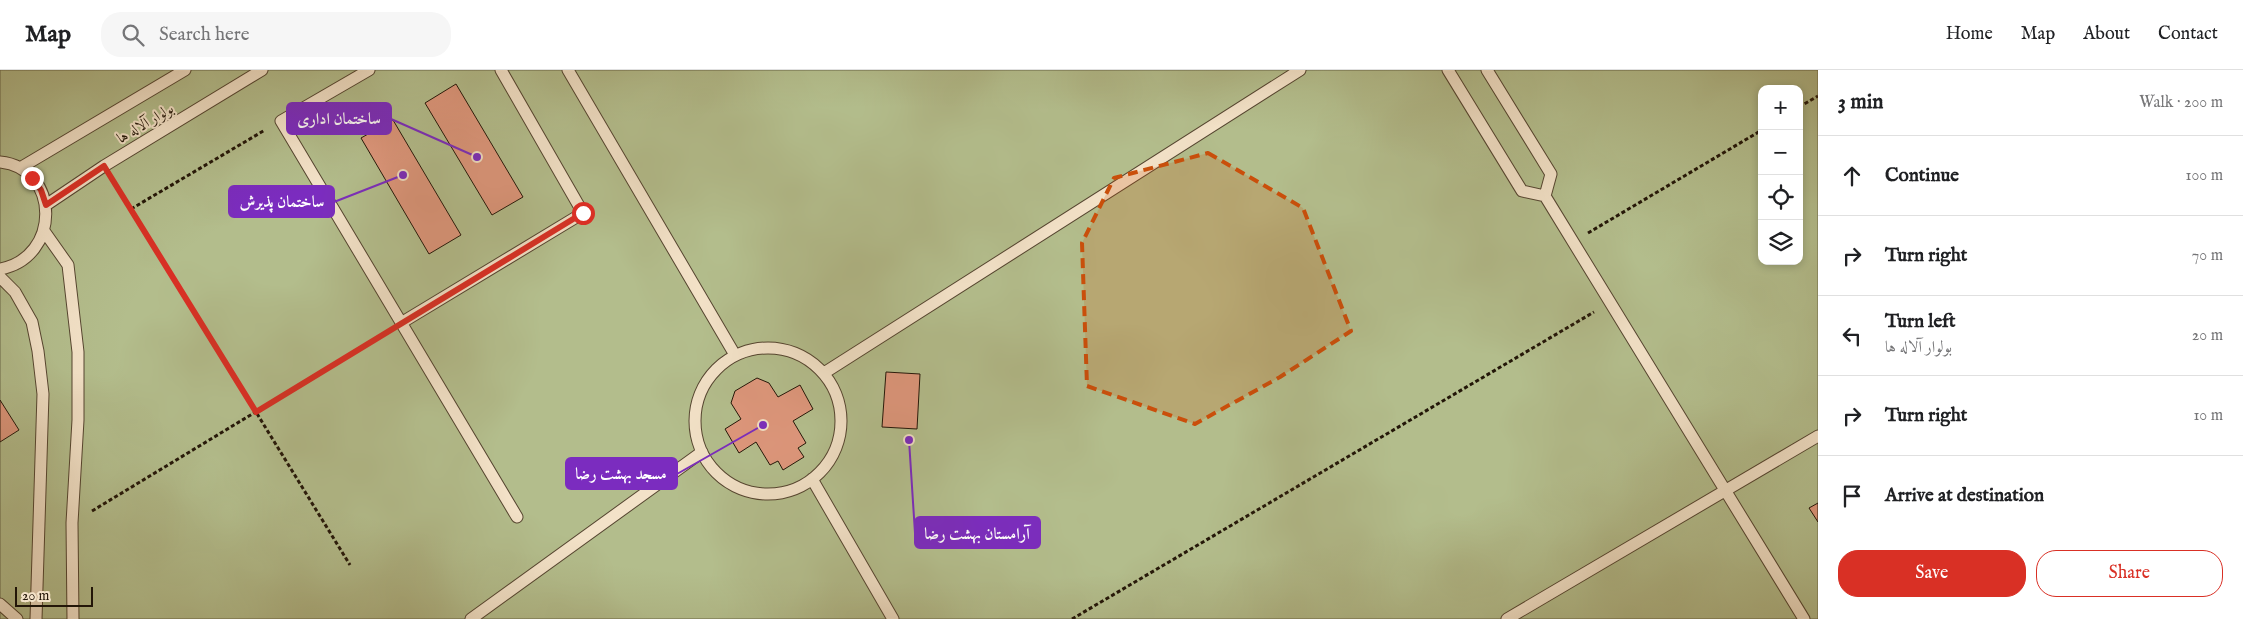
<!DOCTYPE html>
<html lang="en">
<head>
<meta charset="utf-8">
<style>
  :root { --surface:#fff; --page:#f6f6f6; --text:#202124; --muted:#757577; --line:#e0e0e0; --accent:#d93025 }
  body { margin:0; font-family:"IM FELL English",Amiri,serif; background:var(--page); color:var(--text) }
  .controls { position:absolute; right:15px; top:15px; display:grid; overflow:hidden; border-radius:10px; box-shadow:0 2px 8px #0003 }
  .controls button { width:45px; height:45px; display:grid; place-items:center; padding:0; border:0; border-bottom:1px solid var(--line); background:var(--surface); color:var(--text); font:25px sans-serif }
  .scale { position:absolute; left:15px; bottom:12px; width:78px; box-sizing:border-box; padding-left:5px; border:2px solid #231608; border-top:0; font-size:14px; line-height:18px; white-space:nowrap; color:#231608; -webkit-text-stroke:4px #f3e2c8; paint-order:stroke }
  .stop { position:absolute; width:15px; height:15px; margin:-11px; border:4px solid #d93025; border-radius:50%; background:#fff }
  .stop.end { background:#d93025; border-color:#fff; box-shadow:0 1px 5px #0008 }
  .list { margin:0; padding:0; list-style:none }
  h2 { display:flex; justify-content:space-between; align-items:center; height:65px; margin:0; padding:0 20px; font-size:21px }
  h2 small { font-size:16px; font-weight:400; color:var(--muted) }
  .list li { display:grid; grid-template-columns:32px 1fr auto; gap:15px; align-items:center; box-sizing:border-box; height:80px; padding:0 20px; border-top:1px solid var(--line) }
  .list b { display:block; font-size:19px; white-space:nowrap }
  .list p { margin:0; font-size:16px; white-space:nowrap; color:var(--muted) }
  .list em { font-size:16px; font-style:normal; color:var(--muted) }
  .actions { display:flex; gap:10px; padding:15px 20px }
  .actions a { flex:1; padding:11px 0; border:1px solid var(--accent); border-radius:20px; text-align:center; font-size:18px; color:var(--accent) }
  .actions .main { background:var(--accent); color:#fff }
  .icon { flex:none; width:28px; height:28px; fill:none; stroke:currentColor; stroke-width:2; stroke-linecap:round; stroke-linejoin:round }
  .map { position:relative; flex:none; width:1818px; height:549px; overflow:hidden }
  header { display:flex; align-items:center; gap:30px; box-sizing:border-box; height:70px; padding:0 25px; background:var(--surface); border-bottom:1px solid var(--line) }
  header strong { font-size:24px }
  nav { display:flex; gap:28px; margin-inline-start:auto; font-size:18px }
  .search { width:350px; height:45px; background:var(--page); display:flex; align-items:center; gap:12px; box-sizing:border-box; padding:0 18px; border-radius:20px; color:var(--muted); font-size:19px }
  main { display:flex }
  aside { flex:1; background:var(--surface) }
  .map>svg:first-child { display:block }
</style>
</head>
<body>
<header>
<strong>Map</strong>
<div class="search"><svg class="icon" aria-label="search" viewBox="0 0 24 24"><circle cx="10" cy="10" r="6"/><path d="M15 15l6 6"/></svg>Search here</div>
<nav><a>Home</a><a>Map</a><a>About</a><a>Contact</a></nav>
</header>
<main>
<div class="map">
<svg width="1818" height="549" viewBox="0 0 1818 549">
  <rect width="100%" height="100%" fill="#ecd2aa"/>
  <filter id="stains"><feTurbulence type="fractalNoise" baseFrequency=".004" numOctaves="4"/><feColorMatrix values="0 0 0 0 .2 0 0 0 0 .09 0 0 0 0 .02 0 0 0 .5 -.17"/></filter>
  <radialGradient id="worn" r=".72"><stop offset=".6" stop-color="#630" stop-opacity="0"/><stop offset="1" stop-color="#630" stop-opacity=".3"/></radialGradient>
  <!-- green -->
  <path fill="#b3bd8c" stroke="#6b6a4a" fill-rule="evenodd" d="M0,0H1818V549H0ZM1762,19H1799V191H1762Z"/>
  <!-- building -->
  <path fill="#de977c" stroke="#231608" d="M456,14L523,127L492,145L425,33Z
    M393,50L461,165L429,184L361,68Z
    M886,302L920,304L917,359L882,357Z
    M757,308L769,313L778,327L800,315L813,339L793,351L806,373L798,378L804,387L783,400L778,391L770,395L756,372L739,383L725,359L741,349L731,333L735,321Z
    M0,330L19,360L0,372Z
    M1818,433V452L1809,438Z"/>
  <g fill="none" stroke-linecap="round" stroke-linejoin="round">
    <defs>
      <path id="lane" d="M369,0L281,51L517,447
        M568,0L735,285
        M1448,0L1522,121L1545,126L1804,549
        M1487,0L1551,104L1545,126
        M0,92C61,98 61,188 0,199
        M20,98L185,0
        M46,135L104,96L262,0
        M44,161L68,195L78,282V350L72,453L73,549
        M0,207L15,222L32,252L38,281L43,324L36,549
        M401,253L583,143L501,0
        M695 351a73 73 0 1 1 146 0a73 73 0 1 1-146 0Z
        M824,303L1300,0
        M812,409L893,549
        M0,534L17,549
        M471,549L702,382
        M1507,549L1818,366"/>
    </defs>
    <!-- lane casing -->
    <use href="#lane" stroke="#554530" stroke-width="13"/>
    <!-- path -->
    <path stroke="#231608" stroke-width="3" stroke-dasharray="4 2.5" stroke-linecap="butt" d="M1799,37L1818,26
      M114,111L350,495
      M131,139L265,60
      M1588,163L1762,60
      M92,441L386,263
      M1072,549L1594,242"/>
    <!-- lane -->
    <use href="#lane" stroke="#f3e2c8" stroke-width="11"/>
  </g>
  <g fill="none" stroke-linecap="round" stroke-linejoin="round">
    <!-- route -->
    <path stroke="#d93025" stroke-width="6" d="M32,108L41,120L46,135L104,96L256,342L583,143"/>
  </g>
  <!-- marked area -->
  <path fill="#ca4f0b" fill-opacity="0.2" stroke="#ca4f0b" stroke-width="4" stroke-dasharray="10 6" stroke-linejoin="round" d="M1208,83L1303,138L1351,261L1280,307L1195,354L1087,316L1082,173L1114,108Z"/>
  <g text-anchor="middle" stroke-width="4" stroke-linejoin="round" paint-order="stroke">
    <!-- street labels -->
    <g font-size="15" fill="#231608" stroke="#f3e2c8">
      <text transform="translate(145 53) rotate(-31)" y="5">بولوار آلاله ها</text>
    </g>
  </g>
  <!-- callouts -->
  <path fill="none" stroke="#7b2cbf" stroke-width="2" d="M477 87L391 49M403 105L334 132M763 355L677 404M909 370L915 463"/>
  <g fill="#7b2cbf" stroke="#f3e2c8" stroke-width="2">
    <circle cx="477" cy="87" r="5"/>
    <circle cx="403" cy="105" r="5"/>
    <circle cx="763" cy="355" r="5"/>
    <circle cx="909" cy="370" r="5"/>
  </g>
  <g fill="#7b2cbf" stroke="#7b2cbf" stroke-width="2">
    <rect x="287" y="33" width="104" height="31" rx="5"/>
    <rect x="229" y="116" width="105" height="31" rx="5"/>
    <rect x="566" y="388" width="111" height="31" rx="5"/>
    <rect x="915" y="447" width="125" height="31" rx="5"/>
  </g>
  <g font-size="16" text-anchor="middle" font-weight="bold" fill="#fff">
    <text x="339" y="54">ساختمان اداری</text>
    <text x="282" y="137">ساختمان پذیرش</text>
    <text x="621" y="409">مسجد بهشت رضا</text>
    <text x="977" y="469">آرامستان بهشت رضا</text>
  </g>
  <rect width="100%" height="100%" filter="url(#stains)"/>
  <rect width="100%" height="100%" fill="url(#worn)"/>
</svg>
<div class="controls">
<button>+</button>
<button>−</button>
<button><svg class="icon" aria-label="locate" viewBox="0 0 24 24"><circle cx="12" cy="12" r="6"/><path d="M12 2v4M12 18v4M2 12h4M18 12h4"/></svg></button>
<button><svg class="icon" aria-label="layers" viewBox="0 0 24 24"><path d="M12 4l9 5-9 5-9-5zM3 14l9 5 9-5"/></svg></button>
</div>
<div class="scale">20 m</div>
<div class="stop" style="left:583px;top:143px"></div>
<div class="stop end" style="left:32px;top:108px"></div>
</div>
<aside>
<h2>3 min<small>Walk · 200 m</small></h2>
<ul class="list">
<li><svg class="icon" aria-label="ahead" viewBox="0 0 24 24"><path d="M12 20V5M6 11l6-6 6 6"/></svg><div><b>Continue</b></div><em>100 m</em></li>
<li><svg class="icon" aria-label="right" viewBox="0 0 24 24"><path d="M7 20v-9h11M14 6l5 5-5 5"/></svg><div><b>Turn right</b></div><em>70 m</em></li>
<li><svg class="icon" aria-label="left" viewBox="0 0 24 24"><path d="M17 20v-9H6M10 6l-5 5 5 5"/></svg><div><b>Turn left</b><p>بولوار آلاله ها</p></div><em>20 m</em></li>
<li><svg class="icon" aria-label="right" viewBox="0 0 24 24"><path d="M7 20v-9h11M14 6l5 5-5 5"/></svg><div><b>Turn right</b></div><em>10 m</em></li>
<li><svg class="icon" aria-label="arrive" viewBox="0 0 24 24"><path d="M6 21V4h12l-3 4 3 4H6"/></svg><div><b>Arrive at destination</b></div></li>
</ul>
<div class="actions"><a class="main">Save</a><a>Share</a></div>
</aside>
</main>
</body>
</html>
